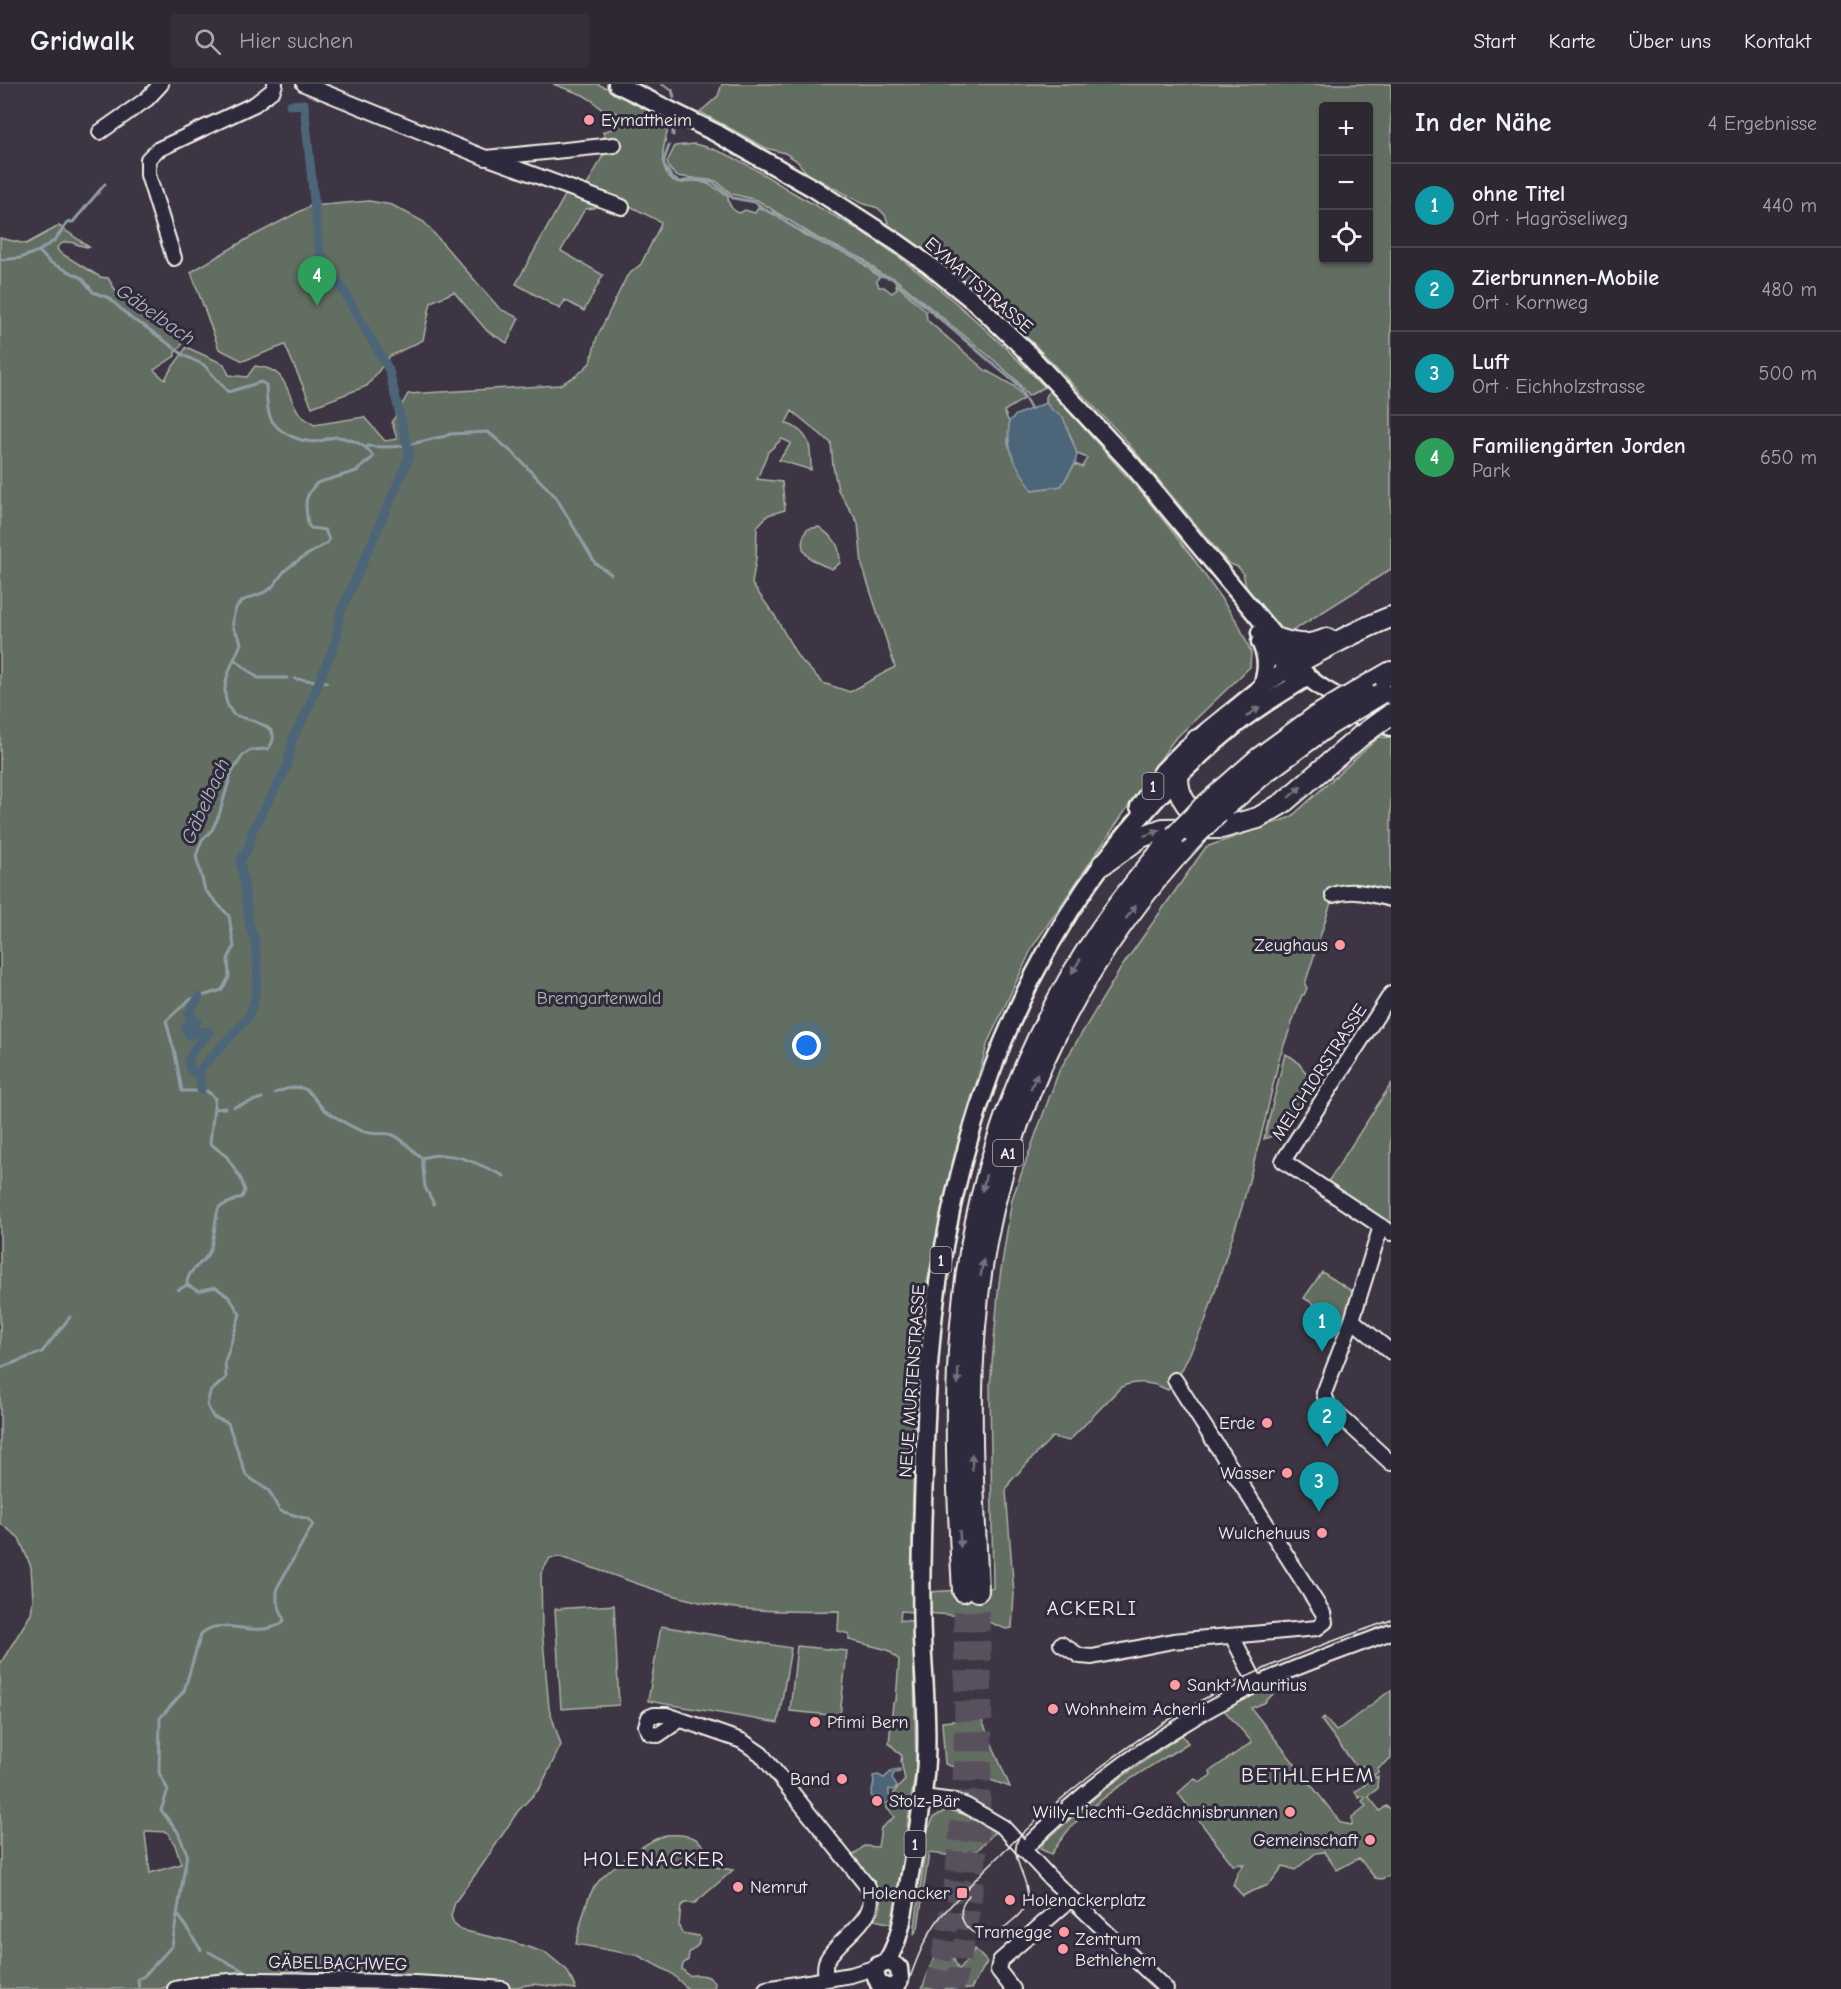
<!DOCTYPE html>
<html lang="de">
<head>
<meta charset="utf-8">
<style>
  :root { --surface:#2e2833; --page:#36303b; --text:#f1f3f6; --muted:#a7a6ac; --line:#49444e; --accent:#bca0f2 }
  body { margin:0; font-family:"Comic Neue",sans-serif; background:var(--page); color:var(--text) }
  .controls { position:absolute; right:18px; top:18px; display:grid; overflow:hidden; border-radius:6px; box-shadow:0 2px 4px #0004 }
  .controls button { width:54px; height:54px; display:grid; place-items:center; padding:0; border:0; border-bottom:2px solid var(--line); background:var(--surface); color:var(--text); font:30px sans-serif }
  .you { position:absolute; left:807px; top:962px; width:21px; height:21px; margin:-15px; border:4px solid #fff; border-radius:50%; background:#1a73e8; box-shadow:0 0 0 9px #1a73e833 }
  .badge { display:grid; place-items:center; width:39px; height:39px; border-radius:50%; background:var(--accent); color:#fff; font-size:20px; font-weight:700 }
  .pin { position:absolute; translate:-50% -50px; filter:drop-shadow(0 2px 3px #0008) }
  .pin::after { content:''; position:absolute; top:32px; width:21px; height:18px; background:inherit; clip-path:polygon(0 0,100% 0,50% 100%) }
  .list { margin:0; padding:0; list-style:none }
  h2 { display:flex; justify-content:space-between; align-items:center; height:78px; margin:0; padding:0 24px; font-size:26px }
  h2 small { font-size:20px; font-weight:400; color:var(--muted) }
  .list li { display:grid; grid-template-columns:39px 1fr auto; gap:18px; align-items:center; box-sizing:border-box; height:84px; padding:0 24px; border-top:2px solid var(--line) }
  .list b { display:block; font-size:22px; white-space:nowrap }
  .list p { margin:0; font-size:20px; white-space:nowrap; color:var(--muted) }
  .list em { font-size:20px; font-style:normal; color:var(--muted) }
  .icon { flex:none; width:33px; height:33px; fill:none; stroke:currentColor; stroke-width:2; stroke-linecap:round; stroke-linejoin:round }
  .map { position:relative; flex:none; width:1391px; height:1905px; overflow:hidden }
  header { display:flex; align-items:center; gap:36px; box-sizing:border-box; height:84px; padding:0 30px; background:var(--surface); border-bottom:2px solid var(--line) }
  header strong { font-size:28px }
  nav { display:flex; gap:33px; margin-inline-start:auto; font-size:21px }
  .search { width:420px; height:54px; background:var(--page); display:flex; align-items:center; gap:15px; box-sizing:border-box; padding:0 21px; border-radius:6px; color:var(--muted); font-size:22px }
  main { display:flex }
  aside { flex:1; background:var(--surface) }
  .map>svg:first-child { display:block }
</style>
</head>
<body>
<header>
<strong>Gridwalk</strong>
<div class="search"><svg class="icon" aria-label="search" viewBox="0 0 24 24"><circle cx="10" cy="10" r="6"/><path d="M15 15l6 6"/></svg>Hier suchen</div>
<nav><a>Start</a><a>Karte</a><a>Über uns</a><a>Kontakt</a></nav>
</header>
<main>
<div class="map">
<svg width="1391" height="1905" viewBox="0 0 1391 1905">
  <rect width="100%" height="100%" fill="#3d3544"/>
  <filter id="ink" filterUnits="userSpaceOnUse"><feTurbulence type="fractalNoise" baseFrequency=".0167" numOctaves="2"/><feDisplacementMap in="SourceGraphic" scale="12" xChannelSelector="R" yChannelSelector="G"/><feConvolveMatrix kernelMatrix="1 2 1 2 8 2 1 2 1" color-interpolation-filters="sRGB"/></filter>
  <g filter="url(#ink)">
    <!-- green -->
    <path fill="#636e62" stroke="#acb0a5" stroke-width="1.5" fill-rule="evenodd" d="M553,0H597L622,10L668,35C670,49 661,62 663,76C664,87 669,98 682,99C686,99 691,96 695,97C709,98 718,105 728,113C728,120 732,127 740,129L745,126L755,129L758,123L775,131L806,152L856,174L879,193L877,197L879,203H884L892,209L897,205L896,200L926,227L927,236L985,286L1014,302L1024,315L1004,327L1009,338L1008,360L1032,406L1061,402L1075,380L1082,383L1087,374L1077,370L1070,350L1046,319V313L1050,306L1146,414L1193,474L1238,539L1251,568L1250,583L1173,657L1033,862L988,958L948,1099L916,1251L911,1509L993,1504L990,1302L999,1199L1012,1115L1059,987L1121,884L1206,763L1291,733L1379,653L1391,654V810L1335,806L1305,900L1307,904L1304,911H1302L1279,975L1265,1036L1242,1123L1205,1238L1178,1294L1168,1306C1152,1298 1137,1296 1121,1303L1069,1357L1052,1353L1010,1398L1006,1407L1014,1510L1012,1544L1006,1545L976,1533L901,1527L900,1536L913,1537L916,1682L893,1840L874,1836C894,1814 865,1791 851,1773L864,1762L878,1763L881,1744L894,1733L886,1723L894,1717V1708L905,1696L901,1677L902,1672L889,1659L893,1619L896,1617L899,1576L888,1566L849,1556V1550L838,1547L839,1527C802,1528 765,1528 728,1523C671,1516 615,1490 560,1473L550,1474L541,1490L542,1544L549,1624L561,1661L540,1704L518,1727L483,1780L455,1818L451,1832L454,1840L461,1846L509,1857L546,1869L567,1886L576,1905L533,1900L516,1903L422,1896H191L160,1905H0V1580L31,1530L33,1515L31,1483L19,1454L0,1439V154L26,160L59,142L89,163C76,163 68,151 57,164L59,168L100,193L108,194L116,207L148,227L182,258V261L175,268V272L154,286L165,296C169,284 181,275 186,263L224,280L229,291L247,293L255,282C289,285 284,306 299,329C302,334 309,337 314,341L364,333L385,357L397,355L392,338L408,310L559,301L576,292L590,279L597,253L627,192L641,180L659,144L661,138L626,120L585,105L607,64L603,48L618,43L621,37L617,29L601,25L593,17L583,11ZM792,327L831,359L833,382L838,406L858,439L862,481L895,583L850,608L823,599L798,573L775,532L752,500L756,475L757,443L768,431L785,426L782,398L757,395L768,368L782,355L791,359L779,376L811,386C811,362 811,349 786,339ZM146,1747L167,1748L175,1761L181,1780L150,1789L145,1750Z
      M722,0H1391V485L1291,548L1281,546L1246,503L1243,489L1238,483L1228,479L1122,352L1031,257L965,197L934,172L889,141L885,131L878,124L861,119L807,89L796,76L785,69L766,64L700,28L718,12ZM1324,22H1368V176H1324Z
      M694,60C730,67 761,89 792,108C821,125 851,140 879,159C940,201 993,250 1045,303L1028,312L1016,296L995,277L894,194L881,190L863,175L817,154L757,116L732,110L716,97L676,92L669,84L667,78L675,62Z
      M568,106L601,118L594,124L585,125L561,167L603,191L584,227L565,216L560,225L516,200Z
      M369,117L392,121L424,138L500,225L519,234L507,259L487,247L454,208L431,218L423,256L390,272L367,302L312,323L285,261L243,277L219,265L191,188L247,155L310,122Z
      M819,443C834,455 840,458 840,479L832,485C813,478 793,469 807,445Z
      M1285,970C1300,975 1302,987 1313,996L1283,1048L1264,1055Z
      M1391,1000V1143L1326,1101Z
      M1322,1188L1355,1209L1345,1240L1304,1214Z
      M614,1521L619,1621L561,1625L555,1525Z
      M661,1542L791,1564L778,1639L648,1617Z
      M797,1562L847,1567L840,1632L790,1627Z
      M1269,1603L1273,1610L1264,1619L1251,1624L1341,1739L1352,1741V1733L1366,1722L1362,1717L1365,1714L1363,1712L1359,1714L1355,1708L1367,1699L1369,1688L1363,1682L1355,1681L1321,1636L1324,1633L1336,1647L1391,1606V1675L1378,1684V1688L1374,1691L1376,1694L1378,1692L1377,1705L1368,1712L1380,1727L1386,1722L1391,1725V1743L1389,1749L1391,1752V1791L1381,1795L1375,1794L1359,1774L1337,1786L1324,1768L1316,1769L1295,1786L1283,1782L1269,1801L1252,1807L1243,1812L1233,1801L1238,1788L1244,1780L1233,1781L1178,1709L1194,1695L1201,1698L1211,1691L1210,1687L1252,1658L1224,1626Z
      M981,1634L1010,1703L945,1680L942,1638Z
      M1182,1651L1188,1659C1149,1684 1106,1707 1074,1740C1065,1749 1058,1760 1051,1770L1040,1765L1044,1758L1106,1704Z
      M946,1726C966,1729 979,1737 995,1748L970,1774L929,1769L918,1844L914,1850L928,1745L934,1733Z
      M666,1751C698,1749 702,1756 715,1783L733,1786L695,1819H685L681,1822L679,1841L682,1849L699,1852L700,1854L698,1861L689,1869L688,1876L683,1880L682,1885L688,1891C699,1892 707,1888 715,1899L714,1905H688L671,1889L635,1870L634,1871L576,1860C580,1844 585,1816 595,1802C605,1787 648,1756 666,1751Z
      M946,1859L959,1886L975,1865L987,1878L971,1905H922L933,1876Z"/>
    <!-- water -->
    <path fill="#4e6579" stroke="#909da5" stroke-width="1.5" d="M1046,319L1053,327L1063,333L1077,370L1075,380L1061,402L1032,406C1015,377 1007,373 1009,338L1016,331Z
      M900,1685V1688L894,1689L892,1694L897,1703L893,1706L889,1705V1711L892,1716L886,1720L879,1713L873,1714L871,1711L874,1698L873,1692L878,1691L884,1694L893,1686Z"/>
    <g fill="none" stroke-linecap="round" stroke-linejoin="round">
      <!-- stream -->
      <path stroke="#909da5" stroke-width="3" d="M662,0L672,6L674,13
        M673,51V42
        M669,62L664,76V81L672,94L680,98L694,95L714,99L733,114L755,118L769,128L775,129L787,139L826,161L860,174L879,191L892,194L1017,300L1031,325
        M39,167L55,156L68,138H73L105,100
        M0,176L20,174L39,167L49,178L82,194L93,208L109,214L133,236L143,241L185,272L204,281L228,308L261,298L266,301C267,311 266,329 273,338C282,351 305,360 320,357C326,356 332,352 338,353C351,355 368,361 373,373L357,387L317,399C302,414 306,422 308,441L311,444L325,446L329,456L327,459C314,467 300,474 288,484C281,489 277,499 270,505C254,516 236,510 233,535C231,549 240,549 241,560C231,583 215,607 233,630C246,637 288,640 268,665L251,666L243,671L231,690L219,731L212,746L202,756L196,772L205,806L229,832L234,863L228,875L229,893L222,906L189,916L166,937L175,970L182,1007H207L215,1014L210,1059L227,1073L241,1095L245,1107L242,1113L219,1123C214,1136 215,1159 208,1170C201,1182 187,1185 187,1201L198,1207L215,1203L229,1213L240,1230L225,1278L226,1294L210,1308L207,1321L213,1333L228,1339L246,1391L269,1407L280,1427L308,1435L313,1440L277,1504V1517L284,1536L281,1540C253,1555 220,1531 201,1550L184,1607L160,1634L159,1689L168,1706L161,1726L178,1748L187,1770L172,1862L144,1892L138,1895L139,1905
        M368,362C397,365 408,361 436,354C442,352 445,354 450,350L488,348L514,370L556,413L595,479L611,490
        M235,576L258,594H287
        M295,595L327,598
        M275,1009C283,1006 292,1002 302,1004C313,1007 318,1023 329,1029C341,1036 356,1047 370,1049C378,1051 386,1048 393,1051C405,1056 412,1067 422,1074L425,1103L434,1120
        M234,1023L262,1014
        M215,1025L225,1024
        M422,1074C451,1064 478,1080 504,1092
        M178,1206L187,1201
        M0,1284L42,1268L70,1233
        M179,1832L201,1866
        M209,1868L251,1891"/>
      <!-- canal -->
      <path stroke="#4e6579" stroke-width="9" d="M199,913L188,931L197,937L187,942L185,945L190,952L197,947L209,948C199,961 195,960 188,977L191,987L200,991
        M201,1006L200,991L201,984L248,934C260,910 259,877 253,851C252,847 250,843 249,838C246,818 245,798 240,778L249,762L252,747L287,683L293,654L307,627L336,556L340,530L409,374V368L389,286L319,165L304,20L290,21"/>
      <!-- highway-tunnel -->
      <path stroke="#58515d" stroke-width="20" stroke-dasharray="20 10" stroke-linecap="butt" d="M934,1905C967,1774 966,1640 963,1507
        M954,1905C987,1775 985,1639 978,1507"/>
      <defs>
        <path id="minor" d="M304,0L486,74L614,61
          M100,48L147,15L161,0
          M491,75L622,123
          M174,174L148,91V75L157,66L255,20L273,6L275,0
          M1333,811C1353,804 1371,810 1391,815
          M1391,910L1283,1077L1391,1149
          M1381,1142L1352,1236L1324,1309L1328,1321L1391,1379
          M1352,1236L1391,1268
          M1232,1552L1257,1601
          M1061,1560L1080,1572L1092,1573L1173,1557L1317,1544L1325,1538L1323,1529L1175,1296
          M680,1636L658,1651L650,1649L646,1642L649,1633L654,1631H667L742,1657L761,1670L867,1802C884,1834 840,1851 827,1876C824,1881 825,1889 826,1895
          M923,1713L954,1717L967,1722L1003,1743L1051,1795L1166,1905
          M1023,1766C1090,1699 1169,1643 1254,1602C1298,1581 1345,1566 1391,1548
          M175,1905C222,1893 269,1896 317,1897C379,1897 440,1899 502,1905
          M766,1905L851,1891L877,1883
          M1013,1905L998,1886L1000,1877L1071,1815"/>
        <path id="major" d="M617,0L716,49L813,104L898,159L929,181L977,220L1023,264L1133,382L1308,593C1330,613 1361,624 1391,631
          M1260,549L1293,593
          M1260,558C1268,574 1267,586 1262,603
          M1341,626L1391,643
          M1139,723L1163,687L1184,666L1262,603L1297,579
          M886,1878C901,1858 905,1820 909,1796C916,1756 924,1716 926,1676C928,1635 924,1596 922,1555C920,1500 922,1445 924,1391C926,1329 928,1267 937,1206C968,986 1061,781 1237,640C1259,622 1284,608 1308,593
          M894,1905L900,1895L899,1884L890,1878L879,1881L875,1890L879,1900L889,1904L896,1901"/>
        <path id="highway" d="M1278,555C1296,561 1309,563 1327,555
          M1297,579C1328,563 1359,545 1391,533
          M1363,604L1391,588
          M1197,656C1192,664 1185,671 1181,680C1172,705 1186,731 1212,736
          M1203,723L1259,674L1315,633
          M1218,729L1268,686L1329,641
          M1103,780L1141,753L1163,745L1221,744L1258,734L1283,719L1362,651
          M963,1507C958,1418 953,1329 961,1240C976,1057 1051,887 1175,752
          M978,1507C974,1419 968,1331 975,1243C989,1059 1068,886 1195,752"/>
      </defs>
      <!-- minor casing -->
      <use href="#minor" stroke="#f4f1e8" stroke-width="18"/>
      <!-- major casing -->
      <use href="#major" stroke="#f4f1e8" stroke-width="21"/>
      <!-- highway casing -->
      <use href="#highway" stroke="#f4f1e8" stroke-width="24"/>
      <!-- minor -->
      <use href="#minor" stroke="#2f2a3d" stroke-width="14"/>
      <!-- major -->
      <use href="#major" stroke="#2f2a3d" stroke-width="16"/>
      <!-- highway -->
      <use href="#highway" stroke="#2f2a3d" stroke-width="20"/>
      <!-- tram -->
      <path stroke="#f4f1e8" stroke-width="1.5" d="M969,1811C966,1815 963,1819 962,1823C958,1841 976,1857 994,1851C1001,1848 1006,1842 1012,1837C1017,1833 1022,1829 1024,1823C1037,1799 1006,1777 1019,1753
        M906,1905C915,1879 924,1854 941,1832C1034,1730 1140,1639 1268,1583C1308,1565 1350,1551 1391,1536"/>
      <defs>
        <path id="highway-bridge" d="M1315,633L1363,604
          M1329,641L1382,609
          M1362,651L1391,630
          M1175,752L1203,723
          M1195,752L1218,729"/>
      </defs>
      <!-- highway-bridge casing -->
      <use href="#highway-bridge" stroke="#f4f1e8" stroke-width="24" stroke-linecap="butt"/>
      <!-- highway-bridge -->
      <use href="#highway-bridge" stroke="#2f2a3d" stroke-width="20"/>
    </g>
    <!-- one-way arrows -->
    <defs><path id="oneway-solid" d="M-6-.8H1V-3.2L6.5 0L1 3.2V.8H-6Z" transform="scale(1.5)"/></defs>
    <g fill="#747079">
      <use href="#oneway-solid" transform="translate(1253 628) rotate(-36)"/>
      <use href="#oneway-solid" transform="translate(1295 708) rotate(-41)"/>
      <use href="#oneway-solid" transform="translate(1152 749) rotate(-21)"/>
      <use href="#oneway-solid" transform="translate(1131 828) rotate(-53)"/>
      <use href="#oneway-solid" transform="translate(1076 882) rotate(121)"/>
      <use href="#oneway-solid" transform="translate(1034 997) rotate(-67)"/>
      <use href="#oneway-solid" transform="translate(984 1099) rotate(104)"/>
      <use href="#oneway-solid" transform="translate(982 1184) rotate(-81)"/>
      <use href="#oneway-solid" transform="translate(958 1292) rotate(92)"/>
      <use href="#oneway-solid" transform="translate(972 1378) rotate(-92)"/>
      <use href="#oneway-solid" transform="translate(960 1455) rotate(87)"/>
    </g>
  </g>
  <!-- markers -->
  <g fill="#ff9aa2" stroke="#2f2a3d" stroke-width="2">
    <circle cx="589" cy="36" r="6"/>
    <circle cx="1340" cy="861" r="6"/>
    <circle cx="1267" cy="1339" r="6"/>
    <circle cx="1287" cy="1389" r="6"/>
    <circle cx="1322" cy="1449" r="6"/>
    <circle cx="1175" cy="1601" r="6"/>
    <circle cx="1053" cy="1625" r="6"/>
    <circle cx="815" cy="1638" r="6"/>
    <circle cx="842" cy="1695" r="6"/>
    <circle cx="877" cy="1717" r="6"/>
    <circle cx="1290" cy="1728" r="6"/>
    <circle cx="1370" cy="1756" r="6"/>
    <circle cx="738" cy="1803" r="6"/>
    <rect x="956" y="1803" width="12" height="12" rx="3"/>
    <circle cx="1010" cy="1816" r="6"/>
    <circle cx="1064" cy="1848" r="6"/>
    <circle cx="1063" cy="1865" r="6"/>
  </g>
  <g text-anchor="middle" stroke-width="6" stroke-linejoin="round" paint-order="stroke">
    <!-- shield labels -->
    <g fill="#2f2a3d" stroke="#b9b5b5" stroke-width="1.5">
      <rect x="1142.5" y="689" width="21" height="26" rx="4.5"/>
      <rect x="993" y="1056" width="30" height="26" rx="4.5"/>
      <rect x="930.5" y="1163" width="21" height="26" rx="4.5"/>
      <rect x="904.5" y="1747" width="21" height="26" rx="4.5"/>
    </g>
    <g font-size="16" font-weight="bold" fill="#f4f1e8">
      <text x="1153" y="708">1</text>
      <text x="1008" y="1075">A1</text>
      <text x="941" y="1182">1</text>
      <text x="915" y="1766">1</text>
    </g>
    <!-- poi labels -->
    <g font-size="18" fill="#f4f1e8" stroke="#2f2a3d" text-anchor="end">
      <text x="601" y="42" text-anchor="start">Eymattheim</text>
      <text x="1328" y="867">Zeughaus</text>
      <text x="1255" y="1345">Erde</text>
      <text x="1275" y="1395">Wasser</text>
      <text x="1310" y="1455">Wulchehuus</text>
      <text x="1187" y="1607" text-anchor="start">Sankt Mauritius</text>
      <text x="1065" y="1631" text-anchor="start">Wohnheim Acherli</text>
      <text x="827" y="1644" text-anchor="start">Pfimi Bern</text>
      <text x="830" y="1701">Band</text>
      <text x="889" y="1723" text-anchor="start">Stolz-Bär</text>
      <text x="1278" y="1734">Willy-Liechti-Gedächnisbrunnen</text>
      <text x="1358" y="1762">Gemeinschaft</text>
      <text x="750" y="1809" text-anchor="start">Nemrut</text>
      <text x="950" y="1815">Holenacker</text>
      <text x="1022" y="1822" text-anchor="start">Holenackerplatz</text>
      <text x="1052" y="1854">Tramegge</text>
      <text x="1075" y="1861" text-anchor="start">Zentrum<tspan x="1075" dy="21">Bethlehem</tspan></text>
    </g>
    <!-- street labels -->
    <g font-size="18" fill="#f4f1e8" stroke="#2f2a3d">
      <text transform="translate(979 201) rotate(41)" y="6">EYMATTSTRASSE</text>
      <text transform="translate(1319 988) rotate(-57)" y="6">MELCHIORSTRASSE</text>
      <text transform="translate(912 1297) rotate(-86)" y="6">NEUE MURTENSTRASSE</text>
      <text transform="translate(338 1879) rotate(1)" y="6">GÄBELBACHWEG</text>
    </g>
    <!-- park labels -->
    <g font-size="18" fill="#b3b6ac" stroke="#2f2a3d">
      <text x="599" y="920">Bremgartenwald</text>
    </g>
    <!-- water labels -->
    <g font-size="20" font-style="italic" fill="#b2b9bc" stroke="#2f2a3d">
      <text transform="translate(156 230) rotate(35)" y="7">Gäbelbach</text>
      <text transform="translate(205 717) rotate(-66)" y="7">Gäbelbach</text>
    </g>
    <!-- quarter labels -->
    <g font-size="21" letter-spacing="1.5" fill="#f4f1e8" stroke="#2f2a3d">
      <text x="1092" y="1531">ACKERLI</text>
      <text x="1308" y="1698">BETHLEHEM</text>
      <text x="654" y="1782">HOLENACKER</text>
    </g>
  </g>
</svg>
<div class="controls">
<button>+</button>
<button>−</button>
<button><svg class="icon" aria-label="locate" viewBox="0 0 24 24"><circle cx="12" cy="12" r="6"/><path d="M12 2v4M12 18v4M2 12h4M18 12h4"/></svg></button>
</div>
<div class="you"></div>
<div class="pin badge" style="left:1322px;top:1268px;background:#0f9aa8">1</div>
<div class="pin badge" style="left:1327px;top:1363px;background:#0f9aa8">2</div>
<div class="pin badge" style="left:1319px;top:1428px;background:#0f9aa8">3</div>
<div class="pin badge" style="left:317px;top:222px;background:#2e9e5b">4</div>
</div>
<aside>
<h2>In der Nähe<small>4 Ergebnisse</small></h2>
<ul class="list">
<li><span class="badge" style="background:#0f9aa8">1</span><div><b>ohne Titel</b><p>Ort · Hagröseliweg</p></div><em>440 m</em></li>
<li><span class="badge" style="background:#0f9aa8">2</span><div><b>Zierbrunnen-Mobile</b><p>Ort · Kornweg</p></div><em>480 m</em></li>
<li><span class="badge" style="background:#0f9aa8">3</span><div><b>Luft</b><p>Ort · Eichholzstrasse</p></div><em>500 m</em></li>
<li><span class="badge" style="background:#2e9e5b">4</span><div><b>Familiengärten Jorden</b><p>Park</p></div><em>650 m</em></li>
</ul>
</aside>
</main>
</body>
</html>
